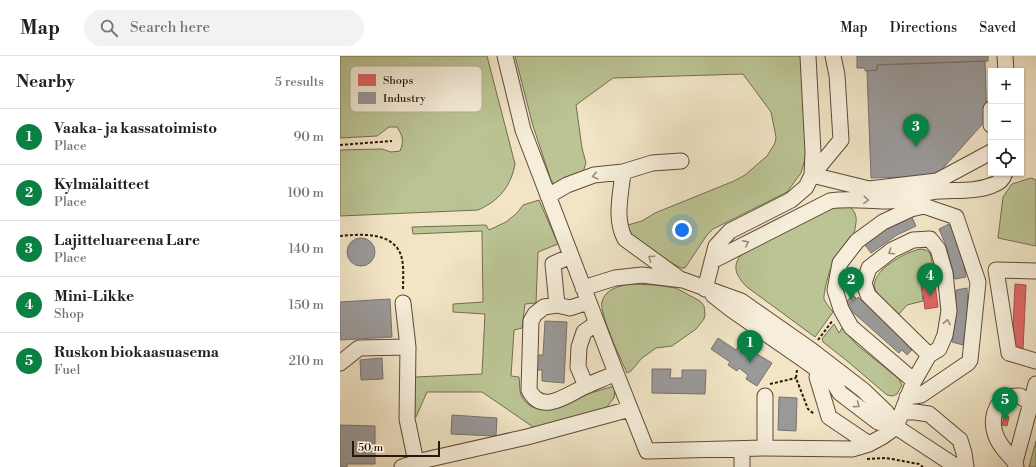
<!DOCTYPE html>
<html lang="en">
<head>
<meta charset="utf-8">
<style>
  :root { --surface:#fff; --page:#f2f2f2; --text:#202124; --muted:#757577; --line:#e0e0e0; --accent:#0b8043 }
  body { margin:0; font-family:"Libre Bodoni",serif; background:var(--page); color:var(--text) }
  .controls { position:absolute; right:12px; top:12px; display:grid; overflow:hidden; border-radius:0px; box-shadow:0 1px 3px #0004 }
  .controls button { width:36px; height:36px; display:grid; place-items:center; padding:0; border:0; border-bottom:1px solid var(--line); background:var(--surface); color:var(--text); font:20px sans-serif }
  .scale { position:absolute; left:12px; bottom:10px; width:88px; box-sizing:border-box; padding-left:4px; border:2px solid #2f1509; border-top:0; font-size:11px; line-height:14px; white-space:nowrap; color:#2f1509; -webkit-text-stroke:3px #f6eeda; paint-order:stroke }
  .you { position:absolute; left:342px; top:174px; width:14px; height:14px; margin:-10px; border:3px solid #fff; border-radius:50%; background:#1a73e8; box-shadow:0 0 0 6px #1a73e833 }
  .badge { display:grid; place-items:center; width:26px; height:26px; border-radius:50%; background:var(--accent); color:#fff; font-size:13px; font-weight:700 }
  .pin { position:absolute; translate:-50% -33px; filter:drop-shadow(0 1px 2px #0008) }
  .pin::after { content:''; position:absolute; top:21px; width:14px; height:12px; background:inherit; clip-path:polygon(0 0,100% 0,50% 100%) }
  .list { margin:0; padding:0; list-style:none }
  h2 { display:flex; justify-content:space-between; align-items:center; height:52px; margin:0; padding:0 16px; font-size:17px }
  h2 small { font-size:13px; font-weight:400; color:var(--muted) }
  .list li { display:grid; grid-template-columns:26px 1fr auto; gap:12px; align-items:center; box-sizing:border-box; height:56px; padding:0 16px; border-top:1px solid var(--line) }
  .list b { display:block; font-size:15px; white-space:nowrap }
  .list p { margin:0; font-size:13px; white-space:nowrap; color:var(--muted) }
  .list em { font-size:13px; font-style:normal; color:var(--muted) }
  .icon { flex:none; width:22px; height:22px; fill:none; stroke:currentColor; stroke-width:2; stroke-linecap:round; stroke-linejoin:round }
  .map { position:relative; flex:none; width:696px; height:411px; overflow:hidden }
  header { display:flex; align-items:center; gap:24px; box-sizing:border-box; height:56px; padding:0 20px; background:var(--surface); border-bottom:1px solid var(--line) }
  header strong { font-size:19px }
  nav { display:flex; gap:22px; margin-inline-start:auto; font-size:14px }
  .search { width:280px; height:36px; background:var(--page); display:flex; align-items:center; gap:10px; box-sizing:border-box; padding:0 14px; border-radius:22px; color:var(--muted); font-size:15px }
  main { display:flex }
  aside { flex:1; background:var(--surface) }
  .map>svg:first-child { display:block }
</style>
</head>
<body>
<header>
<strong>Map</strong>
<div class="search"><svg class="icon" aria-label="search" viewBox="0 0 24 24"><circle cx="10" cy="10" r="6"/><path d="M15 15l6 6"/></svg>Search here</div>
<nav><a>Map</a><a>Directions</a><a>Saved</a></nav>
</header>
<main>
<aside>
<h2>Nearby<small>5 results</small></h2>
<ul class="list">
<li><span class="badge">1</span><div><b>Vaaka- ja kassatoimisto</b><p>Place</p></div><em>90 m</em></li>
<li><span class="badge">2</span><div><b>Kylmälaitteet</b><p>Place</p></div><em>100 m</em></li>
<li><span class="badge">3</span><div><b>Lajitteluareena Lare</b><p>Place</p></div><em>140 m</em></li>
<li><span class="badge">4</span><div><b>Mini-Likke</b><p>Shop</p></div><em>150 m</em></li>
<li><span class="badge">5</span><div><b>Ruskon biokaasuasema</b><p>Fuel</p></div><em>210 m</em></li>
</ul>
</aside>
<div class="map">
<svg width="696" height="411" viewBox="0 0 696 411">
  <rect width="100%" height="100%" fill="#f1e5c6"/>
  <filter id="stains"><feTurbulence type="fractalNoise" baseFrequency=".005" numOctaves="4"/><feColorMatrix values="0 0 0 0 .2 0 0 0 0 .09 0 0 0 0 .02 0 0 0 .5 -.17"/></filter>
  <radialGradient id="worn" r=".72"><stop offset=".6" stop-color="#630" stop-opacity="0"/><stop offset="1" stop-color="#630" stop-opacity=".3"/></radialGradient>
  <!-- green -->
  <path fill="#bbc494" stroke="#756c4e" d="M0,0H147L175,108C171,130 159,145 138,154L0,160V94L42,93L51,96L60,95C64,85 63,80 57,71H49L37,80L0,82Z
    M175,0H463L467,96L461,117L447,136L373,173L367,179L345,212H341L300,190L289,180L288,169L302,165L315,157L394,125L405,119L427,100L435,87L436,81L431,56L403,18L273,22L236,49L242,92L246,107L243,116L214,128L211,124L193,70Z
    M691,122L696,124V190L658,182L663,141L672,128Z
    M199,144L218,188L198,196L196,247L185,248L182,272L174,274L171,320L179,321C180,326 179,334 181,339C194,367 229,345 248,338C256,335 265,333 274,330L275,334L274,342L265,353L196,373L142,336H87L76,361L73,359L72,333L75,321L142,318L145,258L113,256V248L143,246L142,175L73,178L72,171L146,169L149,174L166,166L177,157L183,149Z
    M490,149H508C514,154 517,159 516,167C514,188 502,194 492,210C489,214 483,239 484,243C486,248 490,252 493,256L475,281L407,231C391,215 393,206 408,191Z
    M581,193L586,194L590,197L597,227L581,230L583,245L567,249L559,258C552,251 539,243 535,233C529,215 567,195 581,193Z
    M290,228L315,229L336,232L360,245L364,250L365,258L364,263L356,273L332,290L316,292L302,302L291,315L287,317C281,304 259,257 262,246C265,233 279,230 290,228Z
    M494,268L499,277L502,272L517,289L559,323L562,329L557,338L553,340L547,339L506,304L483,286L482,283Z
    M696,385V411H689Z"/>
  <!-- shops -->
  <path fill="#e06666" stroke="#ab4e4a" d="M595,228L598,251L585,253L582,230Z
    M675,228L686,229L683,294L672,293Z
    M664,360L669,361L667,370L662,369Z"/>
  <!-- industry -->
  <path fill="#999" stroke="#79716e" d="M517,0H648V5L537,9V14L525,15V12H517Z
    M645,5L647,63L596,120L531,122L527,15L537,14V9Z
    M571,159L576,170L557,179L531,197L523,186L560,163Z
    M609,168L615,178L622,199L626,221L615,223L607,192L599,173Z
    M7 196a14 14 0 1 1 28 0a14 14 0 1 1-28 0Z
    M627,232L628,255L623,289L612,286L615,266L616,234Z
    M513,239L516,242L509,249L506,246Z
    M518,241L568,286L566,289L572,294L567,299L562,294L559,297L508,252Z
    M50,243L52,281L0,284V246Z
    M205,265L227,266L224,327L202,325V314H195L196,299H203Z
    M378,282L396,294L400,288L432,307L417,330L406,323L408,319L399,312L397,315L388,309L390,306L371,293Z
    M42,302L43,323L21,324L20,304Z
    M312,313H331L330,322H342V314H366L365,338L312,337Z
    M439,341L457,342L456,375L438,374Z
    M112,359L157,362L156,380L111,378Z
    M0,369L35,370V408H7V411H0Z"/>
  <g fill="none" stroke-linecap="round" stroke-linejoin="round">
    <defs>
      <path id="minor" d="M165,0L183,74L276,317L307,395L425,392L512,393L529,388L542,381L556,371L574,325L589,299L599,293L605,279L609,255L605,217L598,193L590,183L573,184L552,194L529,212L524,227L528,239L589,299
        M493,0L497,19L501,84L472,119L529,133L597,125L651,96
        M665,0L666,15
        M651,53V69
        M283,116L312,107L341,105
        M208,140L227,129L254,119L283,116C281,138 274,163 285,183L340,223
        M372,205L490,145C509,142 527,145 546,145C561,146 576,138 591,136C611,133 633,137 653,129C659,127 663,123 665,117
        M696,215L656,214L669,297L696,305
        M243,232L275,222L302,219L343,224L401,245L471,294L523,334L546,356L556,371
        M365,233L376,190L390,175L451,144L466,131L472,119L473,96L468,0
        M373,239L392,254L464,304L492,324L500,337L538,366L556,371L617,411
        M248,246L230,252L217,249L204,251L195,258L191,265L189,334C202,360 228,338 246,330C256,325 266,322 276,317
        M63,247L68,291L67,363L76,406L79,411
        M217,249L213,208L231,200
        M0,307L19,292L68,291
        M477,321L489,361L529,388
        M246,330L238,311L239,291L244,276L257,267
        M567,341L581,339L628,307L630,304L638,226L616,161L584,150L571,153L543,166L517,185L500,207L495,234L501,253L511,271L574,325
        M562,356H575L589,358L620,384L624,397L626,411
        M425,392V340
        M675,406C667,397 658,388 655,377C651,365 654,347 668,341C671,340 677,340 680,340L691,348
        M62,411L76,406L187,381L290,353
        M402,411V393
        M676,411L675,406L696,328"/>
    </defs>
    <!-- minor casing -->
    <use href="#minor" stroke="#604938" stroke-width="17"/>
    <!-- path -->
    <path stroke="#2f1509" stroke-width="2" stroke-dasharray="3 2" stroke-linecap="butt" d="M0,89L52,85
      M0,180C21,178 56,175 62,203C64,212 63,225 63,234
      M478,284L493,264
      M457,314L456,322L468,353L474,358
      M430,328L456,322
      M527,403L546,402L579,408L583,411"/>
    <!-- minor -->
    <use href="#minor" stroke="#f6eeda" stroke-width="15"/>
  </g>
  <!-- one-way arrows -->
  <defs><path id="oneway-chevron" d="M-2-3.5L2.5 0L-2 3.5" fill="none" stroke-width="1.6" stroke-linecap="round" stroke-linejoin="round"/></defs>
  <g stroke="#9c8c7c">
    <use href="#oneway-chevron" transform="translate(255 120) rotate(167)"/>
    <use href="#oneway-chevron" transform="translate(526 144) rotate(4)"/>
    <use href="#oneway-chevron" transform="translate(406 187) rotate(-27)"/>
    <use href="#oneway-chevron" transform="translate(551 196) rotate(146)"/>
    <use href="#oneway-chevron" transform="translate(311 202) rotate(-145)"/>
    <use href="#oneway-chevron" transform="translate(607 266) rotate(-79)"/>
    <use href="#oneway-chevron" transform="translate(517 349) rotate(37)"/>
  </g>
  <!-- legend -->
  <rect x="10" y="10" width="132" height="46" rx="6" fill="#f6eeda" stroke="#baad9b" stroke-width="1"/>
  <rect x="18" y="18" width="18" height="12" fill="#e06666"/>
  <rect x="18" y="36" width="18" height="12" fill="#999"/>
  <g font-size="11" fill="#2f1509">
    <text x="43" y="28">Shops</text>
    <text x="43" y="46">Industry</text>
  </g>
  <rect width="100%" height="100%" filter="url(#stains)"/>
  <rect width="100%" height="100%" fill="url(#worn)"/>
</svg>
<div class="controls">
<button>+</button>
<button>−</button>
<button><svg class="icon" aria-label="locate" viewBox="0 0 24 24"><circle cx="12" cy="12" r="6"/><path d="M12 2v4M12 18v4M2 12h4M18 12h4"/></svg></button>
</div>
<div class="scale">50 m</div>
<div class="you"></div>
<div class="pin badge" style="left:410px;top:307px">1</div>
<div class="pin badge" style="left:511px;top:244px">2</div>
<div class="pin badge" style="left:576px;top:91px">3</div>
<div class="pin badge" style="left:590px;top:240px">4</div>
<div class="pin badge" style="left:665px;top:364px">5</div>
</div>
</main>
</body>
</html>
